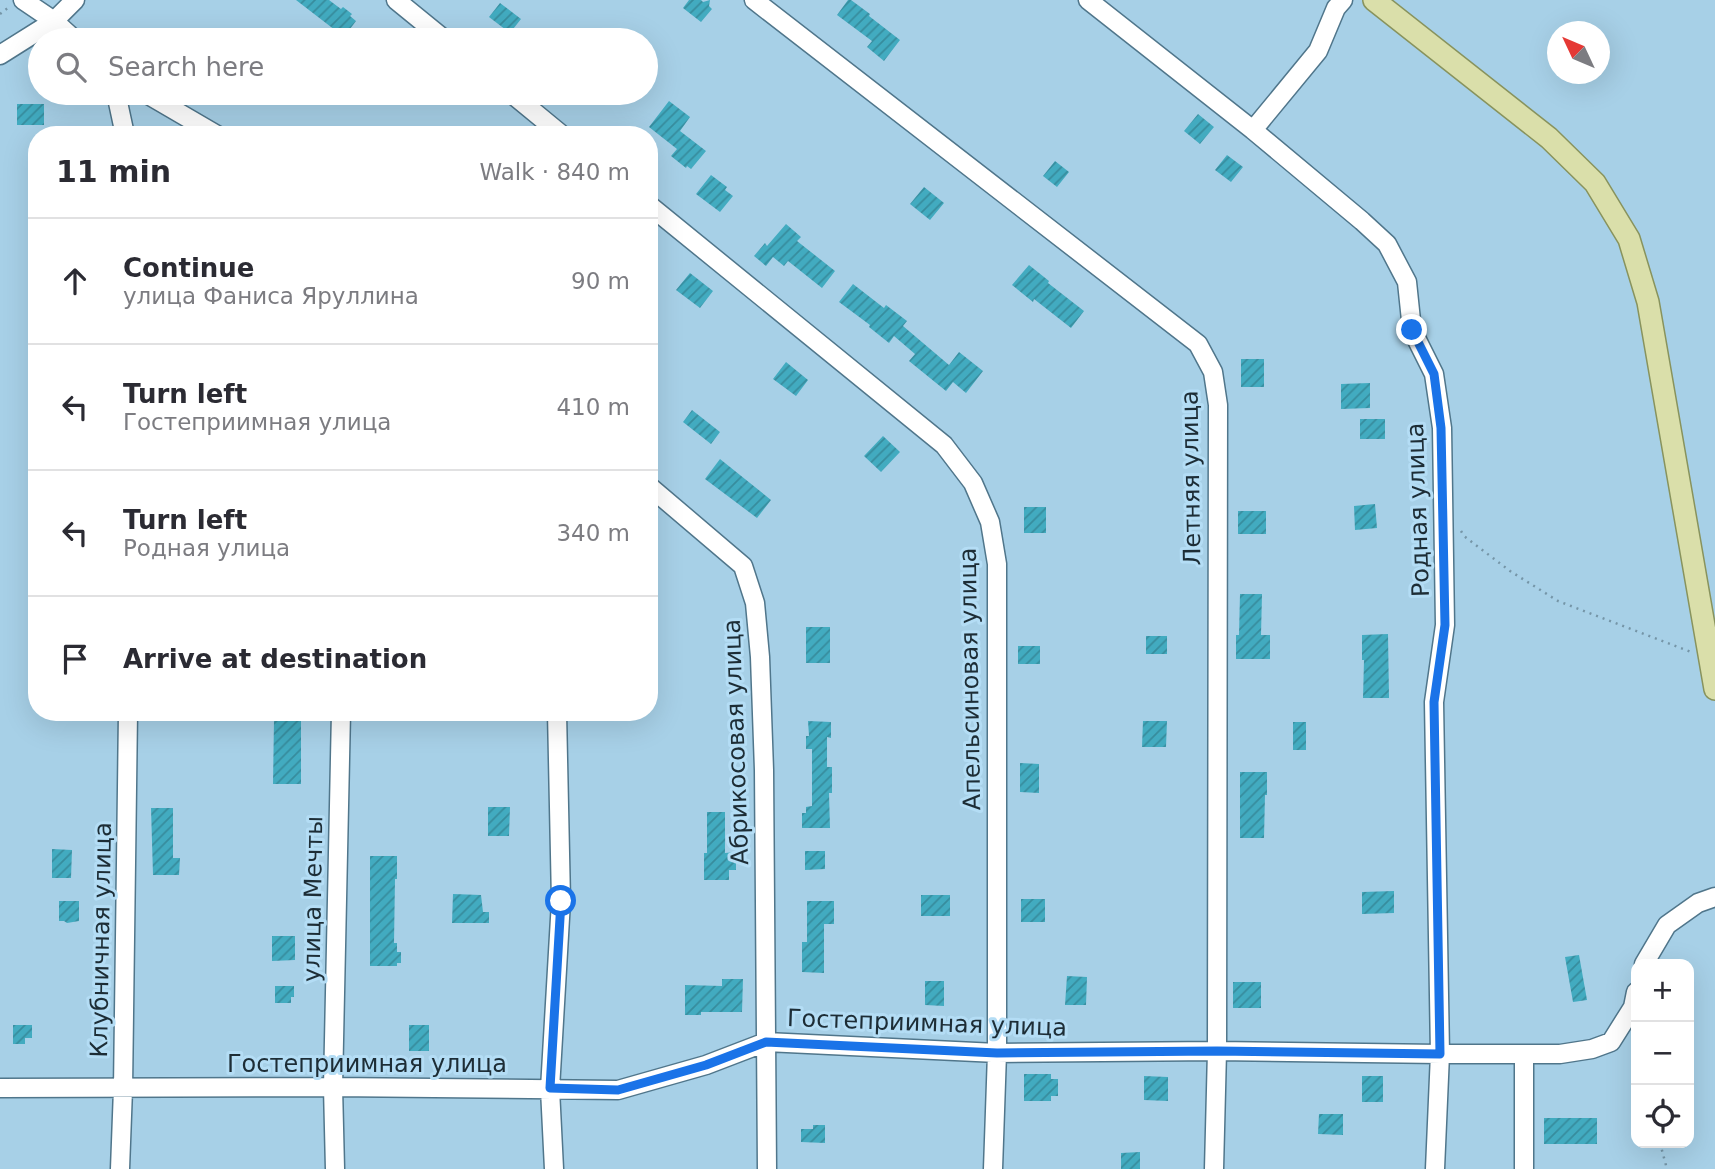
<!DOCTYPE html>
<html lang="en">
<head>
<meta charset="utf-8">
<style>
  :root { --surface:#fff; --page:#f2f2f3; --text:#2b2b33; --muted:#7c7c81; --line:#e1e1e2 }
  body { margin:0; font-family:"DejaVu Sans",sans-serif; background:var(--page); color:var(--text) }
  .controls { position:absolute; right:21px; bottom:21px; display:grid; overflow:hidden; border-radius:14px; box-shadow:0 7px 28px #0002 }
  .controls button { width:63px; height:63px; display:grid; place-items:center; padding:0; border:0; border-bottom:2px solid var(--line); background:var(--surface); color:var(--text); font:35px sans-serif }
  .compass { position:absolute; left:1547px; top:21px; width:63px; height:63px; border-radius:50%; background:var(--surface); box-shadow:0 7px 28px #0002; rotate:314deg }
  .stop { position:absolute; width:21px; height:21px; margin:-16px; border:5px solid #1a73e8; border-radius:50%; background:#fff }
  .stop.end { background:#1a73e8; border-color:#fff; box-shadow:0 2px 7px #0008 }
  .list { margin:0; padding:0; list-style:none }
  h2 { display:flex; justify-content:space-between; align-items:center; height:91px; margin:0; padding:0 28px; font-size:30px }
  h2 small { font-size:23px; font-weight:400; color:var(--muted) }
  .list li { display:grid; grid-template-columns:46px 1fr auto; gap:21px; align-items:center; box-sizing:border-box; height:126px; padding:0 28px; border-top:2px solid var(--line) }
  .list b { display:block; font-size:26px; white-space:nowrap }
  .list p { margin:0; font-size:23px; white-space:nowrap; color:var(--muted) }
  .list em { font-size:23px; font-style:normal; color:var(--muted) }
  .icon { flex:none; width:38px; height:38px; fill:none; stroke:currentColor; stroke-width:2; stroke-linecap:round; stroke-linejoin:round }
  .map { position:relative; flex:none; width:1715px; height:1169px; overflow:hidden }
  .search { position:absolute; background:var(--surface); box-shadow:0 7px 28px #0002; left:28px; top:28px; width:630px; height:77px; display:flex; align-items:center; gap:18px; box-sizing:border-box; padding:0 24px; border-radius:38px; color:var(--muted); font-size:26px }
  .panel { position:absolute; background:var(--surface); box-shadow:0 7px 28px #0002; left:28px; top:126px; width:630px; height:595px; border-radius:28px }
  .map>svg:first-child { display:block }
</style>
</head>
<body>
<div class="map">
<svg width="1715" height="1169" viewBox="0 0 1715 1169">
  <defs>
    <pattern id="building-hatch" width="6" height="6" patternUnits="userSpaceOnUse" patternTransform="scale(1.75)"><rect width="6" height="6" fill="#42abc0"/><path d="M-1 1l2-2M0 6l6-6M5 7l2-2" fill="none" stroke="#378c9d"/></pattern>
  </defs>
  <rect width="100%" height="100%" fill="#a7d0e7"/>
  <!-- building -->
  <path fill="url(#building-hatch)" d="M296,0H329L341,9L343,7L352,14L350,16L356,21L344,37Z
    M689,0H701L703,2L710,0L709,6L712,9L701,22L683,8Z
    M848,0H851L870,14L869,16L900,40L884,61L867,47L872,41L837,15Z
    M500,3L521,19L510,33L489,17Z
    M669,101L690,117L680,131L706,151L691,169L687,166L686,168L671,156L677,149L649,127Z
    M17,104H44V125H17Z
    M1198,114L1214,127L1200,144L1184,131Z
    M1227,155L1243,167L1231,182L1215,170Z
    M1055,161L1069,172L1057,187L1043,176Z
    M711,175L727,187L725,190L733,196L720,212L696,194Z
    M924,187L944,203L930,220L910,204Z
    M786,224L801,237L797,241L835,271L822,288L788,261L784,266L773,257L766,266L754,256L765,243L767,246Z
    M1029,265L1049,281L1048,283L1084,311L1071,328L1034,299L1033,302L1012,285Z
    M690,273L713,291L700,308L676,290Z
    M853,284L884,308L886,305L907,321L903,326L949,365L959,352L983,371L966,393L953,382L946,391L909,361L915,354L894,336L889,343L869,327L870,325L839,302Z
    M1241,359H1264V387H1241Z
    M786,362L808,380L796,396L773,379Z
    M1370,383V408L1341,409V384Z
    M692,410L720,432L711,444L683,422Z
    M1360,419H1385V439H1360Z
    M883,436L900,452L881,472L864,456Z
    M720,459L771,500L757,518L705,479Z
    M1375,504L1377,528L1355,530L1354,506Z
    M1024,507H1046V533H1024Z
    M1238,511H1266V534H1238Z
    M1240,594H1262L1261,635H1270V659H1236V635H1239Z
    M806,627H830V663H806Z
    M1388,634L1389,698H1363L1364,660H1362V635Z
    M1146,636H1167V654H1146Z
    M1018,646H1040V664H1018Z
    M274,720H301V784H273Z
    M808,721L831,722V738L827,737V767H832V793H829L830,828H802V813H806V807L812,806V749H806V736H809Z
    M1143,721H1167L1166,747H1142Z
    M1293,722H1306V750H1293Z
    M1020,763L1039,764V793L1020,792Z
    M1240,772H1267V795H1265L1264,838H1240Z
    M488,807H510L509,836H488Z
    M151,808H173V858H180L179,875H153Z
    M707,812H725V853L736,852V870H729V880H704V853H707Z
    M52,849L72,850L71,878H52Z
    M805,851H825V869L805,870Z
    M370,856H397V879H395L394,943H397V952H401V963H397V966H370Z
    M1394,891V913L1362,914V892Z
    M453,894L481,895L483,912H489V923H452Z
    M921,895H950V916H921Z
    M1021,899H1045V922H1021Z
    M59,901H79V921L67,923L64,921H59Z
    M807,901H834V924H824V973L802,972V942H807Z
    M272,936H295V960L272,961Z
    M1579,955L1587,1000L1573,1002L1565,957Z
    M1067,976L1087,977L1086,1005H1065Z
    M722,979H743L742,1012H701V1015H685V985L722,986Z
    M925,981H944V1006L925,1005Z
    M1233,982H1261V1008H1233Z
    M275,986H294V997H291V1003H275Z
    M13,1025H32V1038H25V1044H13Z
    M409,1025H429V1051H409Z
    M1024,1074H1051V1079H1058V1096H1051V1101H1024Z
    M1144,1076L1168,1077V1101L1144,1100Z
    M1362,1076H1383V1102H1362Z
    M1319,1114H1343V1135L1318,1134Z
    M1544,1118H1597V1144H1544Z
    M813,1125H825V1143L801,1142V1129H813Z
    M1140,1152V1169H1121V1153Z"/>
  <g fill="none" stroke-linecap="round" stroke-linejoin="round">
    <defs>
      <path id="minor" d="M23,0L54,21L75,40
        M396,0L445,40
        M754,0L1198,344L1213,372L1218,405L1217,1051L1214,1169
        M1088,0L1253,130L1362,221L1387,244L1407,282L1412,330L1434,374L1442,428L1445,625L1434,702L1440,1054L1435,1169
        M0,55L54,21L75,0
        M116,93L125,135
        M145,93L217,135
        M511,93L562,135
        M1253,130L1318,51L1336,8L1343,0
        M649,205L944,445L973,483L990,522L997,564V1053L993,1169
        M649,486L743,566L755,603L760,657L764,770L767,1169
        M1644,964L1667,925L1698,903L1715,897
        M0,1088L333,1087L618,1090L706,1065L766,1042L997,1053L1217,1051L1440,1054H1560L1592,1049L1611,1042L1633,1007L1636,992
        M120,1169L123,1089L128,712
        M335,1169L333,1087L341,712
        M554,1169L550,1089L561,901L557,712
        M1524,1169V1054"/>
      <path id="major" d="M1374,0L1549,138L1595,183L1629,239L1648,302L1715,689"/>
    </defs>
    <!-- minor casing -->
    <use href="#minor" stroke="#50768b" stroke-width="21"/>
    <!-- major casing -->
    <use href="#major" stroke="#88935d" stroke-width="24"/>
    <!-- path -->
    <path stroke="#7595a7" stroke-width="2.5" stroke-dasharray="2 5" stroke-linecap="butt" d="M0,14L9,7
      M1461,531L1464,536L1510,571L1558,601L1691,652
      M1660,1143L1667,1169"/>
    <!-- minor -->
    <use href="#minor" stroke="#fff" stroke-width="18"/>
    <!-- major -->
    <use href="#major" stroke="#dadfaa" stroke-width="21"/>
  </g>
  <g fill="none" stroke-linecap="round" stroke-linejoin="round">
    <!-- route -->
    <path stroke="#1a73e8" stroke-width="9" d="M561,901L550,1088L618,1090L706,1065L766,1042L997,1053L1217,1051L1440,1054L1434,702L1445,625L1441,428L1434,374L1412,330"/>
  </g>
  <g text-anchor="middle" stroke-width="6" stroke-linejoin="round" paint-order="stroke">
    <!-- street labels -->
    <g font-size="24" fill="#1d2d36" stroke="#b4ddf5">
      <text transform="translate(1191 478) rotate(-91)" y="8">Летняя улица</text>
      <text transform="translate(1418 510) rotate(-92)" y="8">Родная улица</text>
      <text transform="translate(970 679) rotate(-91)" y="8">Апельсиновая улица</text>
      <text transform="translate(736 742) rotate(-92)" y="8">Абрикосовая улица</text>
      <text transform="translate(313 899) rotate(-89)" y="8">улица Мечты</text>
      <text transform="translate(101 940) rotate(-89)" y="8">Клубничная улица</text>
      <text transform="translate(927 1023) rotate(2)" y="8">Гостеприимная улица</text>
      <text x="367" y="1072">Гостеприимная улица</text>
    </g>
  </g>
</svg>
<div class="controls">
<button>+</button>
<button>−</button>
<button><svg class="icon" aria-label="locate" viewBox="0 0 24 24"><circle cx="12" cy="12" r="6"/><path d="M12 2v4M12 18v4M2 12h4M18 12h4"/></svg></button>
</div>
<svg class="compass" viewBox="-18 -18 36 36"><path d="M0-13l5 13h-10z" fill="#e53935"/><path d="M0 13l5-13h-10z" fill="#7c7c81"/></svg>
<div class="stop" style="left:561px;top:901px"></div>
<div class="stop end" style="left:1412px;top:330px"></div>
<div class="search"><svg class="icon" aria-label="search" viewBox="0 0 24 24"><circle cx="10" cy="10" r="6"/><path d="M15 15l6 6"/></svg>Search here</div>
<section class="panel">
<h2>11 min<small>Walk · 840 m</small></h2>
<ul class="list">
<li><svg class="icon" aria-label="ahead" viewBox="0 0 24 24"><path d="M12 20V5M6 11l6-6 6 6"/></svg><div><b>Continue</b><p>улица Фаниса Яруллина</p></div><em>90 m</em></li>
<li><svg class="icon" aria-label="left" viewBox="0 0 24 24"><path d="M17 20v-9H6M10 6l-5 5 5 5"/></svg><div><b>Turn left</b><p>Гостеприимная улица</p></div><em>410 m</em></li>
<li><svg class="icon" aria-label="left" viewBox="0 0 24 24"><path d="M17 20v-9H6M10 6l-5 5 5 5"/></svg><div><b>Turn left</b><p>Родная улица</p></div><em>340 m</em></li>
<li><svg class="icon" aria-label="arrive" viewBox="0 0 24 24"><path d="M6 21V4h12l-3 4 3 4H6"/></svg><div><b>Arrive at destination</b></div></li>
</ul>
</section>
</div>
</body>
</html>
